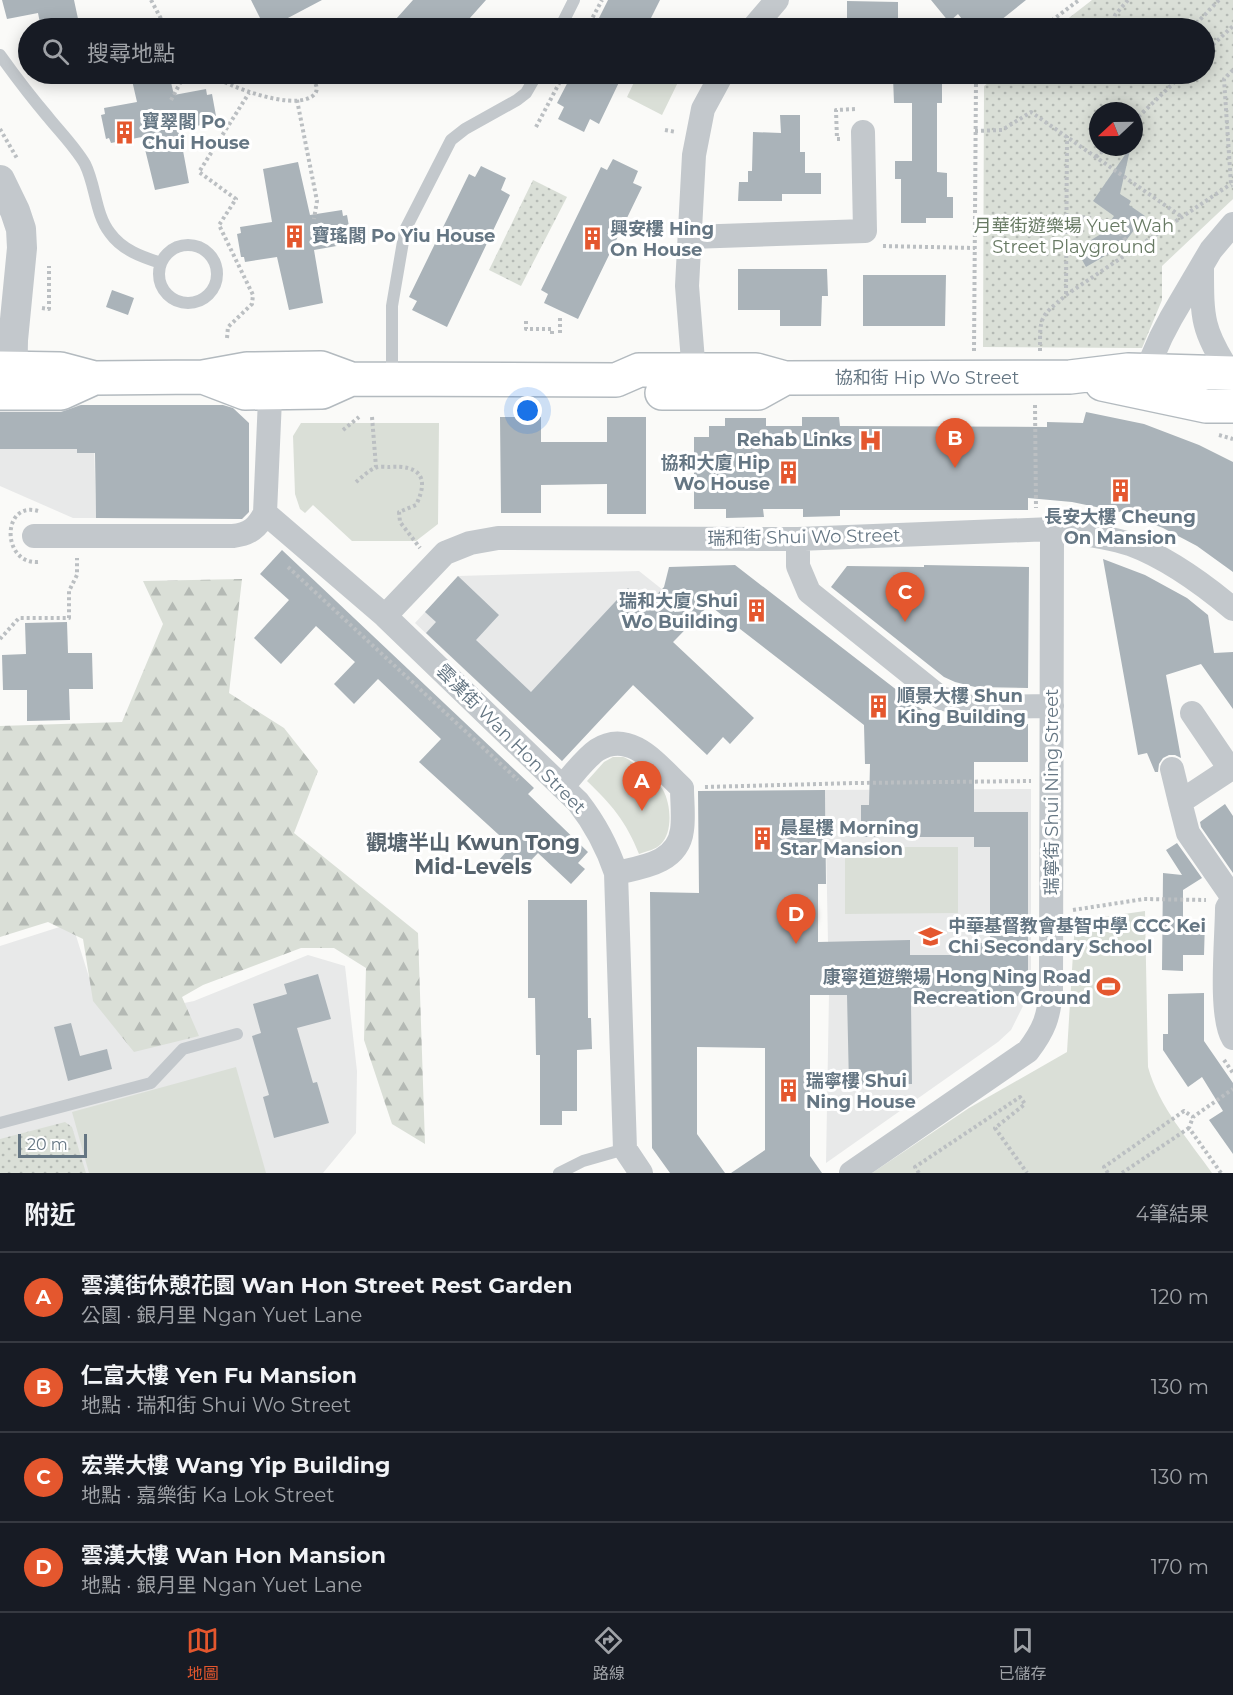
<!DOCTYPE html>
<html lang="zh-TW">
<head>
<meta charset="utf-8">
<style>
  :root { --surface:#171b24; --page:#242831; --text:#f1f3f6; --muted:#9ea1a6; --line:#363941; --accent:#e4572e }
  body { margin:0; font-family:Montserrat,"Noto Sans TC",sans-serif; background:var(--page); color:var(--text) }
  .compass { position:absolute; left:1089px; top:102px; width:54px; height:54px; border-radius:50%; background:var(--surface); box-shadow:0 3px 15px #0003; rotate:248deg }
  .scale { position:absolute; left:18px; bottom:15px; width:69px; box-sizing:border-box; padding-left:6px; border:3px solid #657683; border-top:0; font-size:16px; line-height:21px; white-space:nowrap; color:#657683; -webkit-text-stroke:4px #fff; paint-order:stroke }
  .you { position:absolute; left:528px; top:411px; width:21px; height:21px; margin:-15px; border:4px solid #fff; border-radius:50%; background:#1a73e8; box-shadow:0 0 0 9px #1a73e833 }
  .badge { display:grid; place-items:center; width:39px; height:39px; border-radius:50%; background:var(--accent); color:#fff; font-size:20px; font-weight:700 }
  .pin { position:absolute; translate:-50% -50px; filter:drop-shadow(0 2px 3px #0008) }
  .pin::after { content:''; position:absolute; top:32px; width:21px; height:18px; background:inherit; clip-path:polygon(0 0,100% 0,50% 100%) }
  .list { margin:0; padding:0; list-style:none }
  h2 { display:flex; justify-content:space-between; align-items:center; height:78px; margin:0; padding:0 24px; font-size:26px }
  h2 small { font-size:20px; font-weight:400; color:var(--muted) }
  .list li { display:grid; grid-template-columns:39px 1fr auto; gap:18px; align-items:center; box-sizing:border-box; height:90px; padding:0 24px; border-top:2px solid var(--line) }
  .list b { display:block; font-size:22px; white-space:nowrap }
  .list p { margin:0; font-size:20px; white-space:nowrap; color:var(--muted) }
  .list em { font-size:20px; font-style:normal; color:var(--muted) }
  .icon { flex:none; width:33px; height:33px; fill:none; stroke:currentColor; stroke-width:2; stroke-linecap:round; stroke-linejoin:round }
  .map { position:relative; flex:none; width:1233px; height:1173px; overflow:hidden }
  .search { position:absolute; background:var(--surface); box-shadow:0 3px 15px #0003; left:18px; right:18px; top:18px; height:66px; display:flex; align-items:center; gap:15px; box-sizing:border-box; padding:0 21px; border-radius:33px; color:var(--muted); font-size:22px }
  .sheet { height:438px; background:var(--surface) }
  nav { display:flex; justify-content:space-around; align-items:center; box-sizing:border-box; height:84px; border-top:2px solid var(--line); background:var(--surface); font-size:16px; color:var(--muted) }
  nav a { display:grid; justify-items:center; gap:3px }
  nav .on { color:var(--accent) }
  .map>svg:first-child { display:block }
</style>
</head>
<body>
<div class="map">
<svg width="1233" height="1173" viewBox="0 0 1233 1173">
  <defs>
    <pattern id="forest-firs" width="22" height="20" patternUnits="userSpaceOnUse" patternTransform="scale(1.5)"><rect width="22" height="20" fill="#dadfd7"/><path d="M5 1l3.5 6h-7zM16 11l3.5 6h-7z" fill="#b4b9b4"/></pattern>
    <pattern id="park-dots" width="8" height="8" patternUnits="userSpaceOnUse" patternTransform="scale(1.5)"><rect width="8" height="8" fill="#dadfd7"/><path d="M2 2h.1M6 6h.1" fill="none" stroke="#b4b9b4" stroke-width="1.8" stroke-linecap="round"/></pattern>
  </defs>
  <rect width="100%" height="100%" fill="#fafaf8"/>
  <!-- built -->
  <path fill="#e8e9e9" d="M0,404L93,405L96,518H73L0,486Z
    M639,571L697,617L562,761L415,623L458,576Z
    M1031,789V980L1028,996L1011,1030L998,1042L826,1163L829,994L825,790Z
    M72,923L94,993L160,1008L194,1001L308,955L345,966L357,1071L356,1133L323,1173H0V946Z"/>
  <!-- green -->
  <path fill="#dadfd7" d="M638,74H682L662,115L627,97Z
    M301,423H439L438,524L416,541H352L313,505L305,513L300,509L295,494L293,436Z
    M613,757C614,757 622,757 623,757C631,759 659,782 663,790C671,804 673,832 661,844C655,850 647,851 639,854C626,821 611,804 587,781L604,762Z
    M845,847H958V913L845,914Z
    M1145,911L1148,1067C1159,1107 1189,1140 1212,1173H872L969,1108L1067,1052L1075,921Z
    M236,1067L266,1173H89L72,1112Z"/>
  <!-- forest -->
  <path fill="url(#forest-firs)" d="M242,579L229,693L284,728L318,771L294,833L418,933L425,1144L392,1124L364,1040L366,968L334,948H301L203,985L182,997L199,1036L134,1052L93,1001L83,939L48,922L0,937V726L122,722L163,624L143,581Z"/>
  <!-- park -->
  <path fill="url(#park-dots)" fill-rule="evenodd" d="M1092,0H1233V199L1162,266V300L1142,348L983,347L984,86L1000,74H1204V28H1056ZM1098,111H1134V147H1098Z
    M533,180L567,197L521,286L489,270Z
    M65,1122L72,1127L86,1173H0V1139Z"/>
  <!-- building -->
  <path fill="#aab3b9" d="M2,0H74L80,28H41L38,13L7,19Z
    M251,0H322L269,28H265Z
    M413,0H486L461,28H388Z
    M608,0H660L646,28H594Z
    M931,0H1026L991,28H969L958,14L949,22Z
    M847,1L898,2V28H847Z
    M135,74H169L174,95L206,89L207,95L212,94L216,116L212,117L213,123L179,129L189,183L155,190L142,137L111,143L109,138L106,139L101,115L105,114L104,108L137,102L131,76L135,75Z
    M572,74H623L599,124L590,119L584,132L558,119L564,107L557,103Z
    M893,77H942V103H937V172L947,173V197H953V218H926V223H901V179H895V161H912V103H894Z
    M780,115H800V152H805V173H821V194H782V201H738L739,182H748V171H752L753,132L781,133Z
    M1129,149L1130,150L1120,194L1131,201L1129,205L1145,216L1114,256L1110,253L1086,267L1076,249L1101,234L1114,216L1093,201Z
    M613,159L638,171L633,183L642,187L578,319L544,303L548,294L541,290L601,167L607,170Z
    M298,162L310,215L342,210L343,216L347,215L351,238H347L348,244L314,250L323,303L289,310L277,257L245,262L244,257H241L237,234L241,233L240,227L272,222L263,169Z
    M481,166L506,178L501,190L510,195L447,327L412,310L417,301L409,297L469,174L475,177Z
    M738,269H827L828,296H822L821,326H780V310H738Z
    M863,275H946L945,326H863Z
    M112,290L134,298L128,315L106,307Z
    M81,405H223L233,408L249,423V512L242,519L96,518L95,453H77V449H0V412H61Z
    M1086,412L1144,424L1199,445L1233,462V572L1197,546L1163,528L1125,513L1072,502L1028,498V510H840V516L803,517V509H763L764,517L726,518V509H694V437H709V426H725V418H766V426H802V417H839L840,426L1047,427V422L1083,423Z
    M500,417H541V442H607V417H646V514H607V484L541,485V513H501Z
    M282,550L534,788L528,794L588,852L578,863L585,869L571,884L538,853L516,876L499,860L511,846L419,762L441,739L378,679L354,704L334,684L355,662L316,626L281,664L254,638L289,600L260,574Z
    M1103,559L1145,575L1187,598L1208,615L1214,653L1233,652V709L1201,664L1166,675L1181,758L1175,755H1169L1163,758L1159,764L1158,772H1155L1147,753L1138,755Z
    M735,565L942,725L1028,724V762H974V812H1028V996L979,997L978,1002H911L912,1084L849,1085L847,995H810V1156L822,1173H731L765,1150V1048L697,1047V1134L725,1173H670L652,1148L650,892L699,893L698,791L825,790L826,884H818V942L910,940V955H963V943H990V847H974V837H861V805H869L870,764H865L864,725L709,605L673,642L754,718L730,744L723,737L707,755L633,685L562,761L426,633L436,622L425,612L458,576L499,615L476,640L531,692L628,588L646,606L664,587L669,567Z
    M924,565L1029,567L1028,688L975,687L955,682L944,677L831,587L847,566L924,567Z
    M67,622L68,653H92L93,689H69L70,720L27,721V690H3L2,655L26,654L25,623Z
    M1225,804L1233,816V873L1201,827L1200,822Z
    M1177,843L1202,878L1183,890V921H1205L1204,955H1183V971L1162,970L1163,873L1182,875L1166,850Z
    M528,900H587L588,1018H591L592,1049L577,1050V1111H562V1125H540V1055H536L535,998H528Z
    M318,974L331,1019L297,1028L313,1083L317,1082L329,1123L274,1138L263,1097L269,1095L252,1036L261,1033L253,1004L287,994L284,984Z
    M1204,993V1041L1233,1083V1154L1209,1120L1223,1111L1202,1077L1188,1087L1163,1050V1034H1168V994Z
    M71,1023L80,1056L107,1049L112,1069L68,1081L54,1027Z"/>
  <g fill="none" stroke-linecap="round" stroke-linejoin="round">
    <defs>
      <path id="secondary" d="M0,368L60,369L94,378L203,377L247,369L321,368L351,379L616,380L639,370H756L785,378L1070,377L1128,370L1233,373
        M203,377L245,393L322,392L351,379
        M1102,384L1206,406H1233
        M0,393H61L94,378
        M662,393H758L785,378"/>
    </defs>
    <!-- secondary casing -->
    <use href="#secondary" stroke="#b3babf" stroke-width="36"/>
    <!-- path -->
    <path stroke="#bbbfc2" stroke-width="4" stroke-dasharray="3 3" stroke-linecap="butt" d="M151,0L166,28
      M587,28L602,0
      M1042,28L1079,0
      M1112,28L1115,15L1128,0
      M1192,28L1219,0
      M1204,53L1233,26
      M1233,70L1224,79L1231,184L1233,186
      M209,74C228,86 289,110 311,97C323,90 314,77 303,76
      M171,100L185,74
      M297,100L317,201L314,219
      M1134,121L1183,74
      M536,127L564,74
      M0,129L18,160
      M665,130L676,132
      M975,131L1002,130L1031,112L1182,217
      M840,139H837L836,110L856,109
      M1096,157L1107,147
      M1046,217C1084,216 1112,213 1132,250
      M883,246L975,248
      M1066,294L1067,136
      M42,308L49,309V266
      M560,318V335
      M526,321V329H552V335
      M227,338L228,327L252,304L253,295L219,225L236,199L199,172L249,93
      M974,351L976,80L984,74
      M1040,351C1040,316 1039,318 1066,295L1231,184
      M1035,405L1036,508
      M372,417L376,467
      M343,430L359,417
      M1219,435L1233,439
      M356,482C361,478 369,470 375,468C379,466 386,467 390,467C419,465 430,477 416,505L399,512L400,522L420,548
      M38,562C0,564 2,497 41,512
      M288,567L518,780
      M0,639L19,618H69V591L77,575V558
      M705,787L856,783L1031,781
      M1073,910L1144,899L1206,900
      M1224,1060L1233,1073
      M919,1173L915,1167L1020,1097L1025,1104L995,1128L1027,1173
      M1108,1173L1104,1167L1184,1111L1193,1117
      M1122,1173L1189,1128
      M1221,1173L1189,1128L1193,1117L1233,1089"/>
    <!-- service -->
    <path stroke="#c3c8cc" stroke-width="12" d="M560,28L574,0
      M0,55C15,76 31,97 48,117C60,132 75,147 85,164C96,186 95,214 110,233C122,250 142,257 161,263
      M159 274a29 29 0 1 1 58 0a29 29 0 1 1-58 0Z
      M392,378V306L405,230L451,140L465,129L517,100L526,93L537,74
      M0,1123L151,1083L183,1049L237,1034
      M559,1173L583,1161L625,1149"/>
    <!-- minor -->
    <path stroke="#c3c8cc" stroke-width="24" d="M753,28L777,0
      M690,237L865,231L863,132
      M1202,268C1202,318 1202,331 1230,373
      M1140,385L1161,337L1171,318L1211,250L1233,224
      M695,386L687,286L694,155L703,109L722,74
      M265,513L385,616L578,802C596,825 607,846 616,873L625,1149L641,1173
      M34,536H233C250,534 257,528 265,513L271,376
      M798,539V566L809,592L941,698L971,707L1052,706
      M385,616L445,553L470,543L498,538L798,539L1052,529C1078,533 1105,536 1130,544C1168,558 1202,583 1233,609
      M1192,713L1230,769L1180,802L1188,833L1233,898
      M1172,769L1180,802
      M562,787C573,775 584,759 597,750C631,728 659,767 682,788C682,801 684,817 682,830C678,863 642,867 616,873
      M1233,898L1227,908C1227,937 1219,1016 1233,1038
      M851,1173L1028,1051C1044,1030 1049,1017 1051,990L1052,529"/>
    <!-- tertiary -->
    <path stroke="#c3c8cc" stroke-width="30" d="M0,180L15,211L21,229L22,248L13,340L12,393"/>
    <!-- secondary -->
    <use href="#secondary" stroke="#fff" stroke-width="33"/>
  </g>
  <!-- icons -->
  <defs>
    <symbol id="building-bare" viewBox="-9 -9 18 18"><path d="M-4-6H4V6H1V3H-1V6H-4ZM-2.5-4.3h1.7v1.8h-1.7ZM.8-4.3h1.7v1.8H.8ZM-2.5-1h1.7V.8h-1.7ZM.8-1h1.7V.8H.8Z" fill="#e4572e" stroke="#fff" stroke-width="2.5" paint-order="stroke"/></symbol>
    <symbol id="hospital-bare" viewBox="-9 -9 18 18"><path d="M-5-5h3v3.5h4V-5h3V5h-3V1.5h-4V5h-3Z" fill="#e4572e" stroke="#fff" stroke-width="2.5" paint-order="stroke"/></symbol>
    <symbol id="school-bare" viewBox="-9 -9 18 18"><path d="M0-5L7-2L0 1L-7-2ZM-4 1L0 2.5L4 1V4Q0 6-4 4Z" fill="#e4572e" stroke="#fff" stroke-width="2.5" paint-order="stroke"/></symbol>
    <symbol id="stadium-bare" viewBox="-9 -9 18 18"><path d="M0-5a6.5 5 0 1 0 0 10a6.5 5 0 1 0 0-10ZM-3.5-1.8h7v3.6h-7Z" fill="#e4572e" stroke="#fff" stroke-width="2.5" paint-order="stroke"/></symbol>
  </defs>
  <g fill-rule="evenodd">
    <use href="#building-bare" x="108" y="116" width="33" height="33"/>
    <use href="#building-bare" x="278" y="220" width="33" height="33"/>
    <use href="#building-bare" x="576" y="222" width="33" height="33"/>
    <use href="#hospital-bare" x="854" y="424" width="33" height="33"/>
    <use href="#building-bare" x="772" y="456" width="33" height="33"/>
    <use href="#building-bare" x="1104" y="474" width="33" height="33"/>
    <use href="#building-bare" x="740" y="594" width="33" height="33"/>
    <use href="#building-bare" x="862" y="690" width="33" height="33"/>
    <use href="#building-bare" x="746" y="822" width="33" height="33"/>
    <use href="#school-bare" x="914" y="920" width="33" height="33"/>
    <use href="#stadium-bare" x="1092" y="970" width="33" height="33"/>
    <use href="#building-bare" x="772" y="1074" width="33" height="33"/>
  </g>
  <g text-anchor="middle" stroke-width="6" stroke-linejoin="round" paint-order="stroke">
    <!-- poi labels -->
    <g font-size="18" font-weight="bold" fill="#657683" stroke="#fff" text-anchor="start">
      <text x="142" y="128">寶翠閣 Po<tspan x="142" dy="21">Chui House</tspan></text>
      <text x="610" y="235">興安樓 Hing<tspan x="610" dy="21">On House</tspan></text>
      <text x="312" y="242">寶瑤閣 Po Yiu House</text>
      <text x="852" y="446" text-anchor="end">Rehab Links</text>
      <text x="770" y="469" text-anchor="end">協和大廈 Hip<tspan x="770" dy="21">Wo House</tspan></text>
      <text x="1120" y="523" text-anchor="middle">長安大樓 Cheung<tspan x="1120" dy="21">On Mansion</tspan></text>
      <text x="738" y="607" text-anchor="end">瑞和大廈 Shui<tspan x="738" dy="21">Wo Building</tspan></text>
      <text x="897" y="702">順景大樓 Shun<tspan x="897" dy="21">King Building</tspan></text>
      <text x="780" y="834">晨星樓 Morning<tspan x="780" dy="21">Star Mansion</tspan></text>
      <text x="948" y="932">中華基督教會基智中學 CCC Kei<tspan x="948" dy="21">Chi Secondary School</tspan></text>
      <text x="1091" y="983" text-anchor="end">康寧道遊樂場 Hong Ning Road<tspan x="1091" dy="21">Recreation Ground</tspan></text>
      <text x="806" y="1087">瑞寧樓 Shui<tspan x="806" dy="21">Ning House</tspan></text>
    </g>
    <!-- park labels -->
    <g font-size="18" fill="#687a64" stroke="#fff">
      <text x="1074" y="232">月華街遊樂場 Yuet Wah<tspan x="1074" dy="21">Street Playground</tspan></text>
    </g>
    <!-- street labels -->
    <g font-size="18" fill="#657683" stroke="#fff">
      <text x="927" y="384">協和街 Hip Wo Street</text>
      <text transform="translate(804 537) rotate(-1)" y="6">瑞和街 Shui Wo Street</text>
      <text transform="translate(511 739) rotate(45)" y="6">雲漢街 Wan Hon Street</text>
      <text transform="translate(1052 792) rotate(-90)" y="6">瑞寧街 Shui Ning Street</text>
    </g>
    <!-- quarter labels -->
    <g font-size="21" font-weight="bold" fill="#57646e" stroke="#fff">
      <text x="473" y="850">觀塘半山 Kwun Tong<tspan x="473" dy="24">Mid-Levels</tspan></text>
    </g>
  </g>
</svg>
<svg class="compass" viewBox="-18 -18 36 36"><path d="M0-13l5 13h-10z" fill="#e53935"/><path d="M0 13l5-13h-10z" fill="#9ea1a6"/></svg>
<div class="scale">20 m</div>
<div class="you"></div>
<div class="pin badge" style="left:642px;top:811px">A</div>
<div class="pin badge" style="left:955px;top:468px">B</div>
<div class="pin badge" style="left:905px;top:622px">C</div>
<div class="pin badge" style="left:796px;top:944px">D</div>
<div class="search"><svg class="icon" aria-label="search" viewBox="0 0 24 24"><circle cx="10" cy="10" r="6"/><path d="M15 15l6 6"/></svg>搜尋地點</div>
</div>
<section class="sheet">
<h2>附近<small>4筆結果</small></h2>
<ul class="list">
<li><span class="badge">A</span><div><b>雲漢街休憩花園 Wan Hon Street Rest Garden</b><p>公園 · 銀月里 Ngan Yuet Lane</p></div><em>120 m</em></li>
<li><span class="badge">B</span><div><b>仁富大樓 Yen Fu Mansion</b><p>地點 · 瑞和街 Shui Wo Street</p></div><em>130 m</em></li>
<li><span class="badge">C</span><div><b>宏業大樓 Wang Yip Building</b><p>地點 · 嘉樂街 Ka Lok Street</p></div><em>130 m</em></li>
<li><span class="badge">D</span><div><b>雲漢大樓 Wan Hon Mansion</b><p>地點 · 銀月里 Ngan Yuet Lane</p></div><em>170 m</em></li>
</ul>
</section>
<nav>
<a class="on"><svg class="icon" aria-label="map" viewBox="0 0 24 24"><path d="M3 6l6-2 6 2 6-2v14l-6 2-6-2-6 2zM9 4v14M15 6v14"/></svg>地圖</a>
<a><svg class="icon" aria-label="directions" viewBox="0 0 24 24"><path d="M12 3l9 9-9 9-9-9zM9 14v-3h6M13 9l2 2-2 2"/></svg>路線</a>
<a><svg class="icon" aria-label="saved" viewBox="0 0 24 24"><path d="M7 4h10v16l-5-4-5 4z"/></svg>已儲存</a>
</nav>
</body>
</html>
